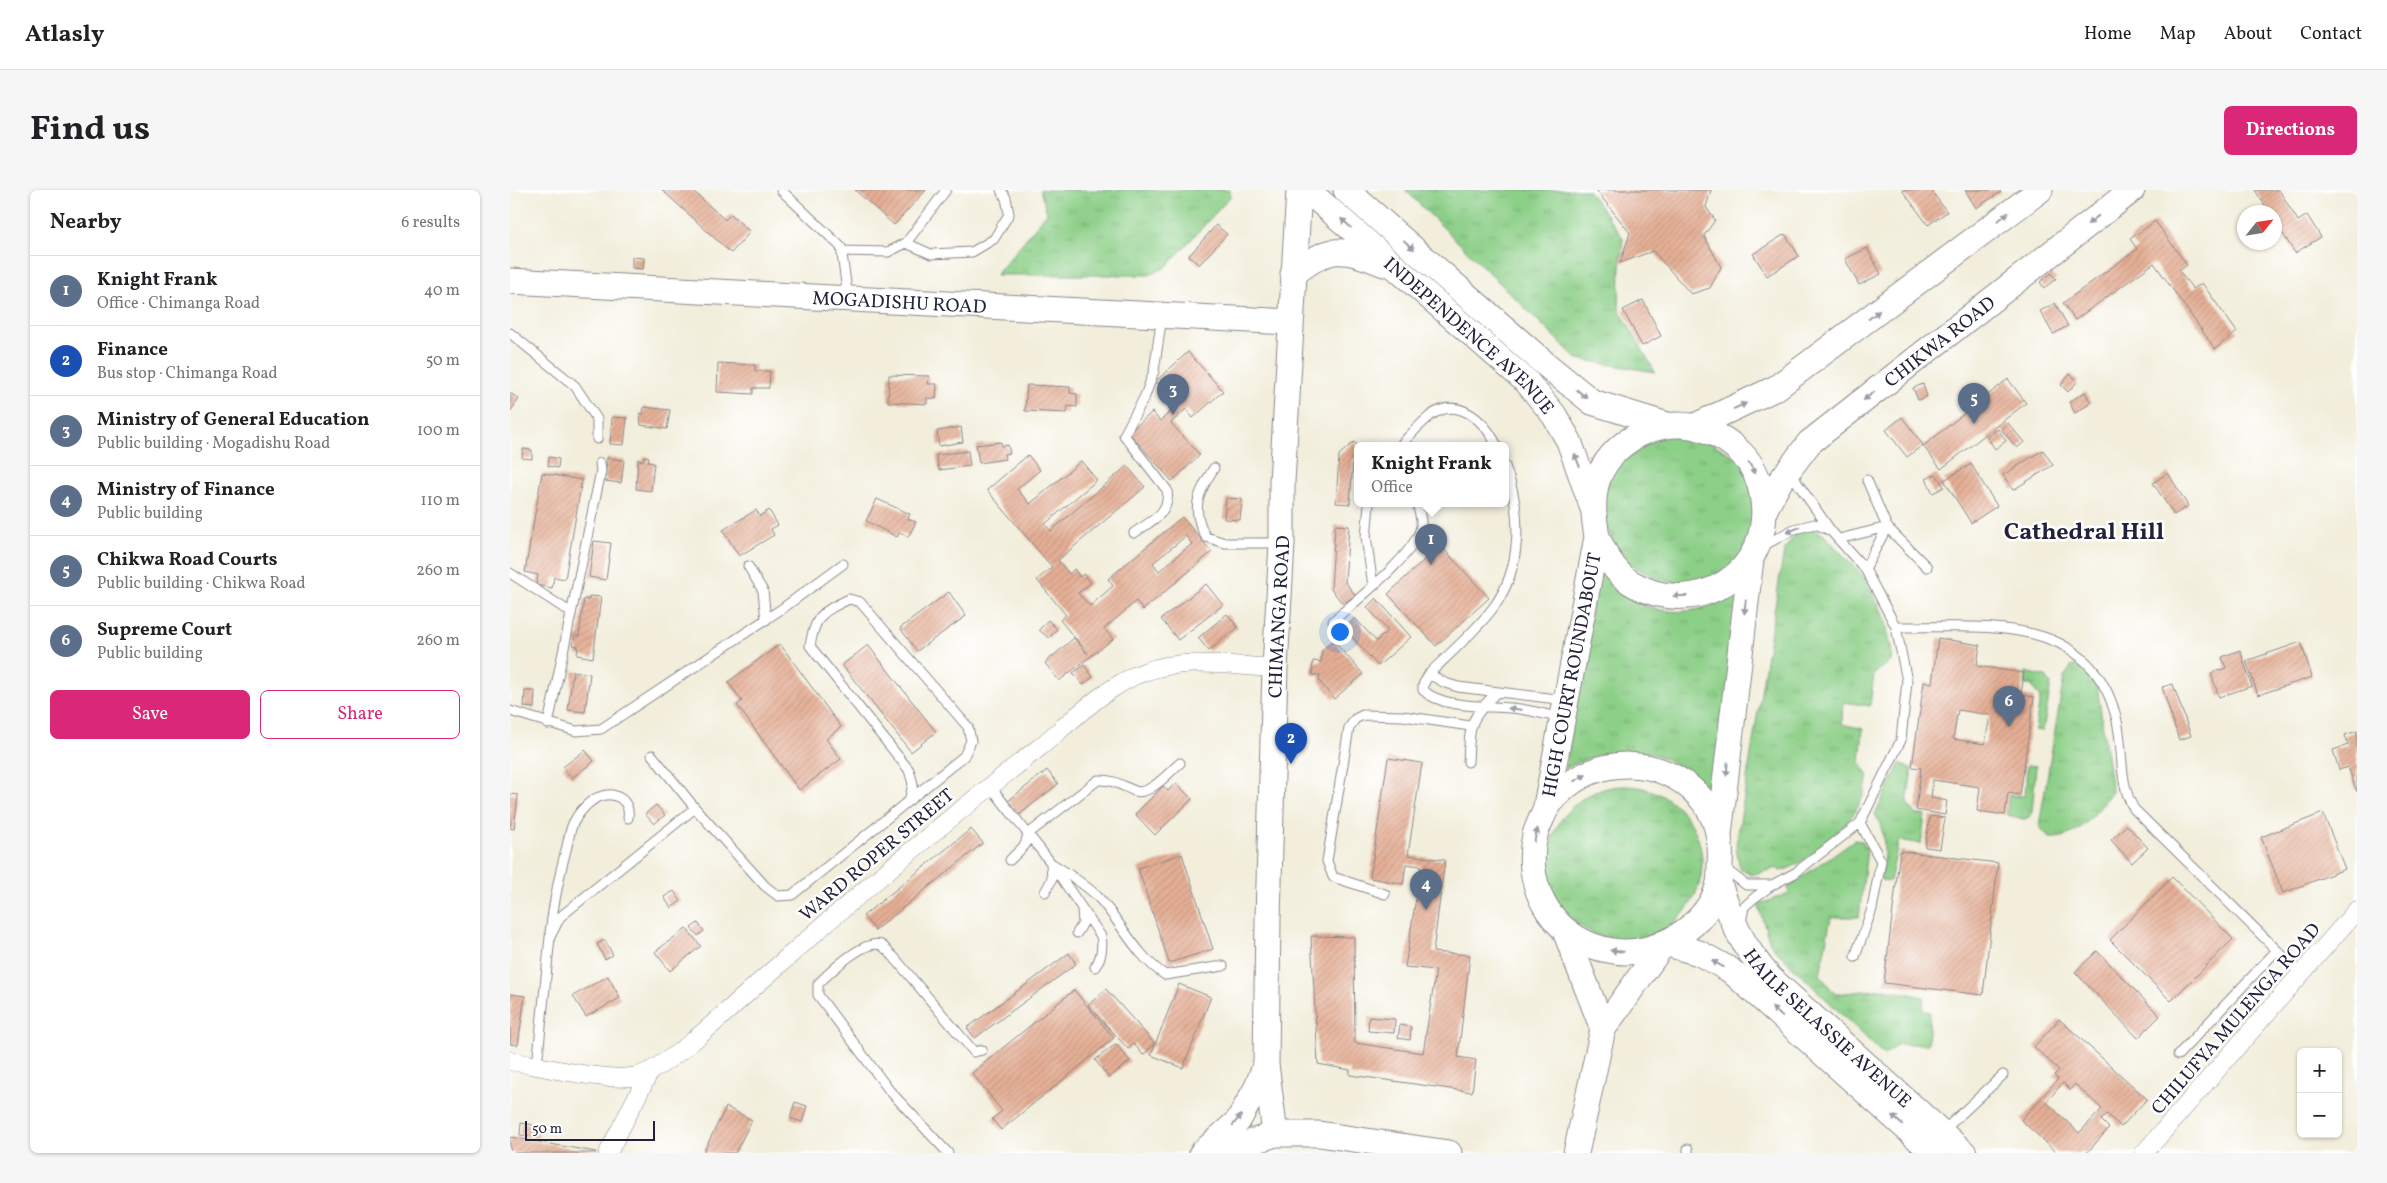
<!DOCTYPE html>
<html lang="en">
<head>
<meta charset="utf-8">
<style>
  :root { --surface:#fff; --page:#f6f6f6; --text:#202124; --muted:#757577; --line:#e0e0e0; --accent:#db2777 }
  body { margin:0; font-family:Vollkorn,serif; background:var(--page); color:var(--text) }
  .controls { position:absolute; right:15px; bottom:15px; display:grid; overflow:hidden; border-radius:8px; box-shadow:0 1px 4px #0004 }
  .controls button { width:45px; height:45px; display:grid; place-items:center; padding:0; border:0; border-bottom:1px solid var(--line); background:var(--surface); color:var(--text); font:25px sans-serif }
  .compass { position:absolute; left:1727px; top:15px; width:45px; height:45px; border-radius:50%; background:var(--surface); box-shadow:0 1px 4px #0004; rotate:60deg }
  .scale { position:absolute; left:15px; bottom:12px; width:130px; box-sizing:border-box; padding-left:5px; border:2px solid #22223b; border-top:0; font-size:14px; line-height:18px; white-space:nowrap; color:#22223b; -webkit-text-stroke:4px #fff; paint-order:stroke }
  .you { position:absolute; left:829px; top:441px; width:18px; height:18px; margin:-12px; border:4px solid #fff; border-radius:50%; background:#1a73e8; box-shadow:0 0 0 8px #1a73e833 }
  .badge { display:grid; place-items:center; width:32px; height:32px; border-radius:50%; background:var(--accent); color:#fff; font-size:16px; font-weight:700 }
  .pin { position:absolute; translate:-50% -41px; filter:drop-shadow(0 1px 2px #0008) }
  .pin::after { content:''; position:absolute; top:26px; width:18px; height:15px; background:inherit; clip-path:polygon(0 0,100% 0,50% 100%) }
  .popup { position:absolute; left:844px; top:252px; width:155px; height:65px; box-sizing:border-box; display:grid; place-content:center; border-radius:8px; background:var(--surface); filter:drop-shadow(0 1px 4px #0005); font-size:16px; white-space:nowrap; color:var(--muted) }
  .popup b { font-size:19px; color:var(--text) }
  .popup::after { content:''; position:absolute; left:50%; top:100%; margin-left:-10px; border:10px solid transparent; border-top-color:var(--surface) }
  .list { margin:0; padding:0; list-style:none }
  h2 { display:flex; justify-content:space-between; align-items:center; height:65px; margin:0; padding:0 20px; font-size:21px }
  h2 small { font-size:16px; font-weight:400; color:var(--muted) }
  .list li { display:grid; grid-template-columns:32px 1fr auto; gap:15px; align-items:center; box-sizing:border-box; height:70px; padding:0 20px; border-top:1px solid var(--line) }
  .list b { display:block; font-size:19px; white-space:nowrap }
  .list p { margin:0; font-size:16px; white-space:nowrap; color:var(--muted) }
  .list em { font-size:16px; font-style:normal; color:var(--muted) }
  .actions { display:flex; gap:10px; padding:15px 20px }
  .actions a { flex:1; padding:11px 0; border:1px solid var(--accent); border-radius:8px; text-align:center; font-size:18px; color:var(--accent) }
  .actions .main { background:var(--accent); color:#fff }
  .map { position:relative; flex:none; width:1847px; height:963px; overflow:hidden; border-radius:8px }
  header { display:flex; align-items:center; gap:30px; box-sizing:border-box; height:70px; padding:0 25px; background:var(--surface); border-bottom:1px solid var(--line) }
  header strong { font-size:24px }
  nav { display:flex; gap:28px; margin-inline-start:auto; font-size:18px }
  .intro { display:flex; align-items:center; justify-content:space-between; box-sizing:border-box; height:120px; padding:0 30px }
  h1 { margin:0; font-size:35px }
  .button { padding:12px 22px; border-radius:8px; background:var(--accent); color:#fff; font-size:18px; font-weight:700 }
  main { display:flex; gap:30px; padding:0 30px }
  aside { flex:1; background:var(--surface); border-radius:8px; box-shadow:0 1px 4px #0004 }
  .map>svg:first-child { display:block }
</style>
</head>
<body>
<header>
<strong>Atlasly</strong>
<nav><a>Home</a><a>Map</a><a>About</a><a>Contact</a></nav>
</header>
<div class="intro"><h1>Find us</h1><a class="button">Directions</a></div>
<main>
<aside>
<h2>Nearby<small>6 results</small></h2>
<ul class="list">
<li><span class="badge" style="background:#5c6f8a">1</span><div><b>Knight Frank</b><p>Office · Chimanga Road</p></div><em>40 m</em></li>
<li><span class="badge" style="background:#1a4fb4">2</span><div><b>Finance</b><p>Bus stop · Chimanga Road</p></div><em>50 m</em></li>
<li><span class="badge" style="background:#5c6f8a">3</span><div><b>Ministry of General Education</b><p>Public building · Mogadishu Road</p></div><em>100 m</em></li>
<li><span class="badge" style="background:#5c6f8a">4</span><div><b>Ministry of Finance</b><p>Public building</p></div><em>110 m</em></li>
<li><span class="badge" style="background:#5c6f8a">5</span><div><b>Chikwa Road Courts</b><p>Public building · Chikwa Road</p></div><em>260 m</em></li>
<li><span class="badge" style="background:#5c6f8a">6</span><div><b>Supreme Court</b><p>Public building</p></div><em>260 m</em></li>
</ul>
<div class="actions"><a class="main">Save</a><a>Share</a></div>
</aside>
<div class="map">
<svg width="1847" height="963" viewBox="0 0 1847 963">
  <defs>
    <pattern id="grass-tufts" width="24" height="20" patternUnits="userSpaceOnUse" patternTransform="scale(1.25)"><rect width="24" height="20" fill="#8ccf87"/><path d="M3 7l-1-3M5 7V3M7 7l1-3M15 17l-1-3M17 17v-4M19 17l1-3" fill="none" stroke="#78b175"/></pattern>
    <pattern id="building-hatch" width="6" height="6" patternUnits="userSpaceOnUse" patternTransform="scale(1.25)"><rect width="6" height="6" fill="#e5af95"/><path d="M-1 1l2-2M0 6l6-6M5 7l2-2" fill="none" stroke="#c49681"/></pattern>
  </defs>
  <rect width="100%" height="100%" fill="#fff"/>
  <filter id="ink" filterUnits="userSpaceOnUse"><feTurbulence type="fractalNoise" baseFrequency=".02" numOctaves="2"/><feDisplacementMap in="SourceGraphic" scale="10" xChannelSelector="R" yChannelSelector="G"/><feConvolveMatrix kernelMatrix="1 2 1 2 8 2 1 2 1" color-interpolation-filters="sRGB"/></filter>
  <filter id="wash" filterUnits="userSpaceOnUse"><feTurbulence type="fractalNoise" baseFrequency=".0096" numOctaves="4" result="noise"/><feDisplacementMap in="SourceGraphic" scale="20" xChannelSelector="R" yChannelSelector="G"/><feGaussianBlur stdDeviation="1.12" result="paint"/><feColorMatrix in="noise" values="0 0 0 0 0 0 0 0 0 0 0 0 0 0 0 0 0 1.4 0 .05"/><feComposite in="paint" operator="in"/></filter>
  <g filter="url(#wash)">
    <rect width="100%" height="100%" fill="#f2eedb"/>
    <!-- grass -->
    <path fill="url(#grass-tufts)" stroke="#577861" d="M530,0H720V7L656,77L639,85H486L537,23Z
      M895,0H1078L1113,48L1110,78L1109,119L1145,182L1067,169Z
      M1173,237L1235,272C1237,283 1248,319 1246,328C1245,334 1241,340 1239,345C1236,352 1233,361 1229,366C1181,423 1092,382 1093,311C1093,298 1103,281 1108,268Z
      M1299,337L1313,344L1354,387L1375,428L1382,464L1381,471L1364,484L1360,516L1333,512L1332,534L1353,539L1350,572L1358,586C1356,599 1352,611 1345,622C1332,640 1291,678 1270,681L1267,678L1241,685L1230,679L1226,656L1274,361L1286,343Z
      M1088,379C1127,428 1183,435 1233,398L1203,609C1189,597 1174,581 1159,571C1128,552 1084,563 1055,579Z
      M1572,474L1586,488L1602,602C1586,622 1568,650 1540,648L1529,636L1554,487L1561,477Z
      M1516,482L1536,487L1541,494L1533,541L1525,540L1530,508L1521,495H1515Z
      M1390,573L1402,579L1397,613L1407,625H1415L1411,654L1389,650L1380,691L1371,690C1374,666 1378,646 1365,624Z
      M1517,575L1526,576L1522,622L1519,627L1514,629L1497,625L1499,605L1515,606Z
      M1038 673a77 77 0 1 1 154 0a77 77 0 1 1-154 0Z
      M1344,650L1352,651L1357,659L1349,727H1321L1310,785L1325,804L1374,799L1414,807L1413,820L1420,822L1418,854H1388L1374,865L1266,761L1260,753L1248,715L1279,703L1278,697Z"/>
    <g id="blocks">
      <!-- building -->
      <path fill="url(#building-hatch)" fill-rule="evenodd" d="M152,0H182L215,30L221,24L240,42L221,63Z
        M345,0H416L384,35Z
        M1086,0H1201L1196,17L1205,30L1194,46L1211,77L1200,98L1181,104L1143,61L1110,73L1120,43Z
        M1392,0H1421L1437,22L1418,35Z
        M1455,0H1489L1491,2L1466,18Z
        M1745,0H1769L1788,31L1797,25L1811,47L1785,63L1764,30V22H1759Z
        M1645,31L1677,75L1669,81L1683,99L1692,93L1727,142L1705,159L1644,73L1565,130L1553,113L1627,59L1620,49Z
        M706,35L717,44L689,75L679,66Z
        M1275,44L1289,66L1257,86L1243,64Z
        M1357,58L1371,84L1349,95L1335,69Z
        M122,67L134,68L133,79L122,78Z
        M1541,83L1546,89L1534,98L1530,92Z
        M1133,110L1151,146L1132,156L1113,120Z
        M1545,113L1558,136L1543,144L1530,121Z
        M678,162L713,201L683,228L676,219L661,233L690,265L662,291L619,243L642,222L650,231L668,215L646,191Z
        M208,173L245,175V181H260L259,198H243V204L207,202Z
        M1560,184L1568,191L1558,202L1551,195Z
        M379,185L419,186L418,194H427L426,209L417,208V214L378,212Z
        M1498,189L1516,213L1431,279L1413,256Z
        M1413,194L1417,206L1408,210L1403,198Z
        M517,195L560,197V203L567,204V217L558,216L557,223L515,221Z
        M1575,202L1581,213L1565,223L1559,212Z
        M0,203L9,209L0,222Z
        M134,217L160,220L157,239L131,235L130,223L133,224Z
        M102,227L117,228L114,255L100,254Z
        M1392,227L1413,255L1397,267L1376,240Z
        M1498,233L1514,252L1507,258L1491,239Z
        M451,237L453,252L429,256L427,241Z
        M1488,239L1496,251L1485,259L1477,247Z
        M491,252L492,256L498,255L500,263L494,264L495,269L469,273L466,255Z
        M844,252L847,255V267L843,270L840,314L826,313L829,265Z
        M13,259L22,260V269L12,268Z
        M1533,260L1543,275L1503,300L1493,285Z
        M458,261L460,276L429,280L426,265Z
        M518,265L530,280L507,299L520,314L571,271L587,290L535,334L541,341L617,276L635,297L548,370L559,384L564,379L570,387L573,384L581,393L568,403L580,416L603,396L598,389L672,327L702,362L633,420L626,411L594,439L603,449L549,491L535,473L564,448L578,464L550,430L556,425L527,390L542,377L477,300ZM676,346L682,354L649,381L643,373Z
        M134,266L139,267L138,272L144,273L141,301L126,299L128,270L133,271Z
        M39,267L49,269L48,278L38,276Z
        M97,268L114,270L111,293L95,291Z
        M1461,274L1487,316L1461,333L1434,290Z
        M32,283L72,290L55,389L44,387L42,398L26,395L28,385L15,382Z
        M1658,283L1678,316L1664,325L1643,293Z
        M1426,284L1434,297L1423,303L1416,289Z
        M716,308L732,309L730,330L714,329Z
        M367,309L400,324L398,329L406,332L398,347L390,342L387,347L356,331Z
        M246,320L250,326L259,320L268,335L261,339L264,345L229,366L213,340Z
        M825,335L839,336L835,392L845,405L833,414L821,399Z
        M84,351L101,353L96,390L79,387Z
        M930,355L979,408L926,456L878,404Z
        M696,394L713,415L668,450L651,429Z
        M439,402L456,426L407,461L390,438Z
        M79,406L91,407L83,468L67,465L68,456L63,455L65,446H69L74,409L79,410Z
        M866,408L901,447L868,476L834,438L845,428L866,451L878,441L857,417Z
        M717,424L728,437L699,461L688,448Z
        M538,430L547,439L539,448L529,440Z
        M1428,448L1470,455L1467,476L1514,483L1511,505L1524,507L1510,605L1498,603L1495,625L1467,621L1470,597L1423,590L1421,608L1437,611L1435,625L1406,620L1411,578L1402,577L1414,492L1422,493ZM1448,520L1480,525L1475,554L1443,549Z
        M823,450L853,484L824,509L809,491L810,485H802L803,471L811,472L812,460Z
        M1791,452L1802,487L1748,505L1736,471Z
        M270,454L331,537L316,549L331,569L289,600L227,515L232,511L218,492Z
        M358,455L426,542L401,562L332,475Z
        M1730,460L1742,496L1709,507L1701,483L1716,478L1712,467Z
        M574,475L583,487L573,495L563,483Z
        M63,481L80,484L75,522L58,520Z
        M1663,494L1681,546L1669,550L1652,497Z
        M15,501H25L24,518L14,517Z
        M1847,541V602L1838,577L1829,580L1823,560L1838,555L1835,545Z
        M75,560L84,571L62,588L53,577Z
        M878,568L912,573L898,665L935,670L923,762L960,765L948,867L966,870L962,902L840,885V880L808,874L801,746L844,747L845,853L913,863L926,780L895,777L911,676L896,674L893,694L860,688Z
        M537,580L548,594L509,625L498,611Z
        M666,593L682,609L645,645L625,624L653,596L658,601Z
        M0,604L8,605L4,639L0,638Z
        M146,615L155,625L144,634L135,624Z
        M1813,623L1835,679L1773,703L1751,647Z
        M1420,626L1435,628L1430,659L1415,657Z
        M1617,635L1638,658L1622,673L1601,650Z
        M461,639L473,653L365,740L353,726Z
        M1390,661L1488,673L1473,805L1374,793Z
        M672,664L703,759L659,773L628,678Z
        M1662,687L1723,749L1661,811L1600,750Z
        M164,701L171,711L161,718L154,707Z
        M188,733L194,741L188,746L181,738Z
        M176,738L191,756L160,781L145,762Z
        M95,750L103,765L95,769L87,754Z
        M1587,761L1650,826L1628,848L1565,782Z
        M559,763L566,774L465,848L457,838Z
        M98,786L110,808L76,827L63,806Z
        M669,794L701,807L673,878L641,865Z
        M596,799L645,854L633,865L624,854L618,859L578,815Z
        M564,800L604,848L491,940L482,929L492,921L462,883Z
        M1,804L15,806L8,855L0,854Z
        M859,827L885,829L884,843L858,841Z
        M1549,829L1637,909L1611,937L1597,924L1591,930L1599,938L1577,963H1547L1511,930L1548,889L1544,885L1549,880L1524,857ZM1553,893L1560,900L1565,894L1592,919L1569,943L1536,912Z
        M890,835L901,837L900,850L888,848Z
        M606,854L620,871L599,888L585,870Z
        M285,912L297,916L292,932L280,928Z
        M216,917L242,930L225,963H193Z
        M11,933L30,936L28,948L10,945Z
        M0,947L86,962V963H0Z"/>
    </g>
  </g>
  <g filter="url(#ink)">
    <use href="#blocks" fill-opacity="0" stroke="#8a888b" stroke-width="1"/>
    <g fill="none" stroke-linecap="round" stroke-linejoin="round">
      <defs>
        <path id="lane" d="M271,0L331,57L338,108
          M396,53L421,64L462,62L484,49L499,24L496,8L491,0
          M333,61L378,62L396,53L436,0
          M0,143L65,196L87,229V249
          M890,256C899,246 909,235 920,226C948,205 975,231 987,256
          M995,276C1012,321 1013,378 983,418C965,442 940,463 919,484L913,495V500C933,520 983,515 1010,519C1024,521 1038,525 1052,528
          M704,278C688,303 680,319 696,347L715,353H771
          M1357,290L1377,337L1417,377
          M859,314L856,347L863,396
          M624,343C641,331 661,323 657,300L614,245L635,206L644,181L652,126
          M1329,349L1377,337L1355,379
          M1251,357L1284,339L1305,334L1321,341
          M238,376L253,401L256,430
          M0,383L60,422
          M823,431C844,412 907,364 911,336C912,329 909,321 907,314
          M1386,437C1472,438 1582,421 1607,531C1614,561 1608,592 1624,619L1791,784
          M919,484L935,493L948,497L1055,510
          M0,521L66,541L91,539L273,418L333,374
          M38,534L91,281L90,273
          M142,565L185,618L255,696L268,706L282,705L454,566L461,551L458,537L350,412L339,409C312,422 305,425 300,456L399,580L403,594L399,611
          M958,572C960,533 959,530 987,502
          M480,596L541,673L591,746C593,757 592,767 585,777
          M500,670L515,655L518,644L588,590C603,589 612,596 625,601C640,606 660,581 670,573
          M541,673C557,683 575,694 588,707C612,733 625,765 655,785L713,776
          M1213,677L1236,695H1262
          M535,702L542,689L541,673
          M875,704L823,687L817,671L839,538L845,529L853,525L893,526L960,536
          M1231,733L1234,717L1244,708L1262,695L1285,683L1350,633L1391,550L1397,491L1386,437L1355,379L1321,341L1286,291L1285,281
          M40,742C44,712 49,685 57,656C59,648 60,637 65,630C69,622 80,610 89,607C105,600 121,611 118,628
          M567,743L573,733L572,719
          M1345,767L1362,719L1371,671L1350,633
          M1668,865L1767,760
          M27,876L40,747L50,727L185,618
          M1433,941L1493,885
          M438,963L379,900L308,805V794C319,783 354,749 371,755C375,757 379,763 383,766L464,862L472,860
          M1178,963V959"/>
        <path id="street" d="M0,871C30,876 100,893 127,886C161,877 224,814 253,789C343,708 435,631 530,557C559,533 599,494 634,482C675,467 722,476 765,478
          M98,963L140,881
          M1634,963L1847,720"/>
        <g id="secondary">
          <path id="s1" d="M797,0L1017,192L1044,225L1059,251L1082,316"/>
          <path d="M836,0L1034,173L1082,212L1157,235"/>
          <path d="M783,84C821,55 831,57 874,74"/>
          <path id="s2" d="M0,91L780,132"/>
          <path d="M1185,236L1266,198L1530,0"/>
          <path id="s3" d="M1255,319L1269,293L1299,253L1622,0"/>
          <path id="s4" d="M1035,621C1039,615 1043,607 1049,603C1088,565 1150,566 1188,605C1206,623 1212,649 1210,674C1210,680 1210,687 1209,693C1199,736 1145,768 1103,761C1047,753 1012,700 1025,645C1027,637 1032,628 1035,621L1087,347C1084,329 1082,313 1086,295C1097,251 1153,223 1195,240C1224,251 1246,272 1252,304C1267,381 1186,433 1120,392C1104,382 1095,364 1087,347"/>
          <path d="M1209,645L1241,369"/>
          <path id="s5" d="M1209,694C1223,734 1232,756 1260,788L1454,963"/>
          <path d="M1055,741L1093,839"/>
          <path d="M1154,753L1189,763L1220,780L1424,963"/>
          <path id="s6" d="M765,944L756,874L758,729L765,478L772,353V292L789,0"/>
          <path d="M692,963L728,931L747,897L755,876"/>
          <path d="M710,963L765,944H809L939,963"/>
          <path d="M1066,963L1093,839L1154,753"/>
        </g>
      </defs>
      <!-- lane casing -->
      <use href="#lane" stroke="#8a888b" stroke-width="11"/>
      <!-- street casing -->
      <use href="#street" stroke="#8a888b" stroke-width="19"/>
      <!-- secondary casing -->
      <use href="#secondary" stroke="#8a888b" stroke-width="27"/>
      <!-- lane -->
      <use href="#lane" stroke="#fff" stroke-width="9"/>
      <!-- street -->
      <use href="#street" stroke="#fff" stroke-width="18"/>
      <!-- secondary -->
      <use href="#secondary" stroke="#fff" stroke-width="25"/>
    </g>
    <!-- one-way arrows -->
    <defs><path id="oneway-solid" d="M-6-.8H1V-3.2L6.5 0L1 3.2V.8H-6Z" transform="scale(1.25)"/></defs>
    <g fill="#9c9ca7">
      <use href="#oneway-solid" transform="translate(1493 27) rotate(-37)"/>
      <use href="#oneway-solid" transform="translate(1583 30) rotate(142)"/>
      <use href="#oneway-solid" transform="translate(836 33) rotate(-139)"/>
      <use href="#oneway-solid" transform="translate(899 55) rotate(41)"/>
      <use href="#oneway-solid" transform="translate(1364 125) rotate(-37)"/>
      <use href="#oneway-solid" transform="translate(1072 204) rotate(39)"/>
      <use href="#oneway-solid" transform="translate(1359 206) rotate(142)"/>
      <use href="#oneway-solid" transform="translate(1230 216) rotate(-24)"/>
      <use href="#oneway-solid" transform="translate(1067 270) rotate(-112)"/>
      <use href="#oneway-solid" transform="translate(1242 278) rotate(59)"/>
      <use href="#oneway-solid" transform="translate(1283 340) rotate(157)"/>
      <use href="#oneway-solid" transform="translate(1170 406) rotate(-180)"/>
      <use href="#oneway-solid" transform="translate(1235 417) rotate(96)"/>
      <use href="#oneway-solid" transform="translate(1005 519) rotate(-173)"/>
      <use href="#oneway-solid" transform="translate(1217 579) rotate(96)"/>
      <use href="#oneway-solid" transform="translate(1070 588) rotate(-28)"/>
      <use href="#oneway-solid" transform="translate(1026 645) rotate(-76)"/>
      <use href="#oneway-solid" transform="translate(1107 761) rotate(-175)"/>
      <use href="#oneway-solid" transform="translate(1208 774) rotate(-151)"/>
      <use href="#oneway-solid" transform="translate(1267 822) rotate(-138)"/>
      <use href="#oneway-solid" transform="translate(727 930) rotate(-50)"/>
      <use href="#oneway-solid" transform="translate(1387 930) rotate(-138)"/>
    </g>
  </g>
  <g text-anchor="middle" stroke-width="5" stroke-linejoin="round" paint-order="stroke">
    <!-- street labels -->
    <g font-size="19" fill="#22223b" stroke="#fff">
      <text dy="7" stroke="none"><textPath href="#s2" startOffset="390">MOGADISHU ROAD</textPath></text>
      <text dy="7" stroke="none"><textPath href="#s1" startOffset="218">INDEPENDENCE AVENUE</textPath></text>
      <text dy="7" stroke="none"><textPath href="#s3" startOffset="245">CHIKWA ROAD</textPath></text>
      <text dy="7" stroke="none"><textPath href="#s6" startOffset="518">CHIMANGA ROAD</textPath></text>
      <text dy="7" stroke="none"><textPath href="#s4" startOffset="730">HIGH COURT ROUNDABOUT</textPath></text>
      <text transform="translate(366 664) rotate(-40)" y="7">WARD ROPER STREET</text>
      <text transform="translate(1725 828) rotate(-49)" y="7">CHILUFYA MULENGA ROAD</text>
      <text dy="7" stroke="none"><textPath href="#s5" startOffset="184">HAILE SELASSIE AVENUE</textPath></text>
    </g>
    <!-- district labels -->
    <g font-size="24" font-weight="bold" fill="#22223b" stroke="#fff">
      <text x="1574" y="349">Cathedral Hill</text>
    </g>
  </g>
</svg>
<div class="controls">
<button>+</button>
<button>−</button>
</div>
<svg class="compass" viewBox="-18 -18 36 36"><path d="M0-13l5 13h-10z" fill="#e53935"/><path d="M0 13l5-13h-10z" fill="#757577"/></svg>
<div class="scale">50 m</div>
<div class="you"></div>
<div class="pin badge" style="left:921px;top:375px;background:#5c6f8a">1</div>
<div class="popup"><b>Knight Frank</b>Office</div>
<div class="pin badge" style="left:781px;top:574px;background:#1a4fb4">2</div>
<div class="pin badge" style="left:663px;top:225px;background:#5c6f8a">3</div>
<div class="pin badge" style="left:916px;top:720px;background:#5c6f8a">4</div>
<div class="pin badge" style="left:1464px;top:234px;background:#5c6f8a">5</div>
<div class="pin badge" style="left:1499px;top:537px;background:#5c6f8a">6</div>
</div>
</main>
</body>
</html>
